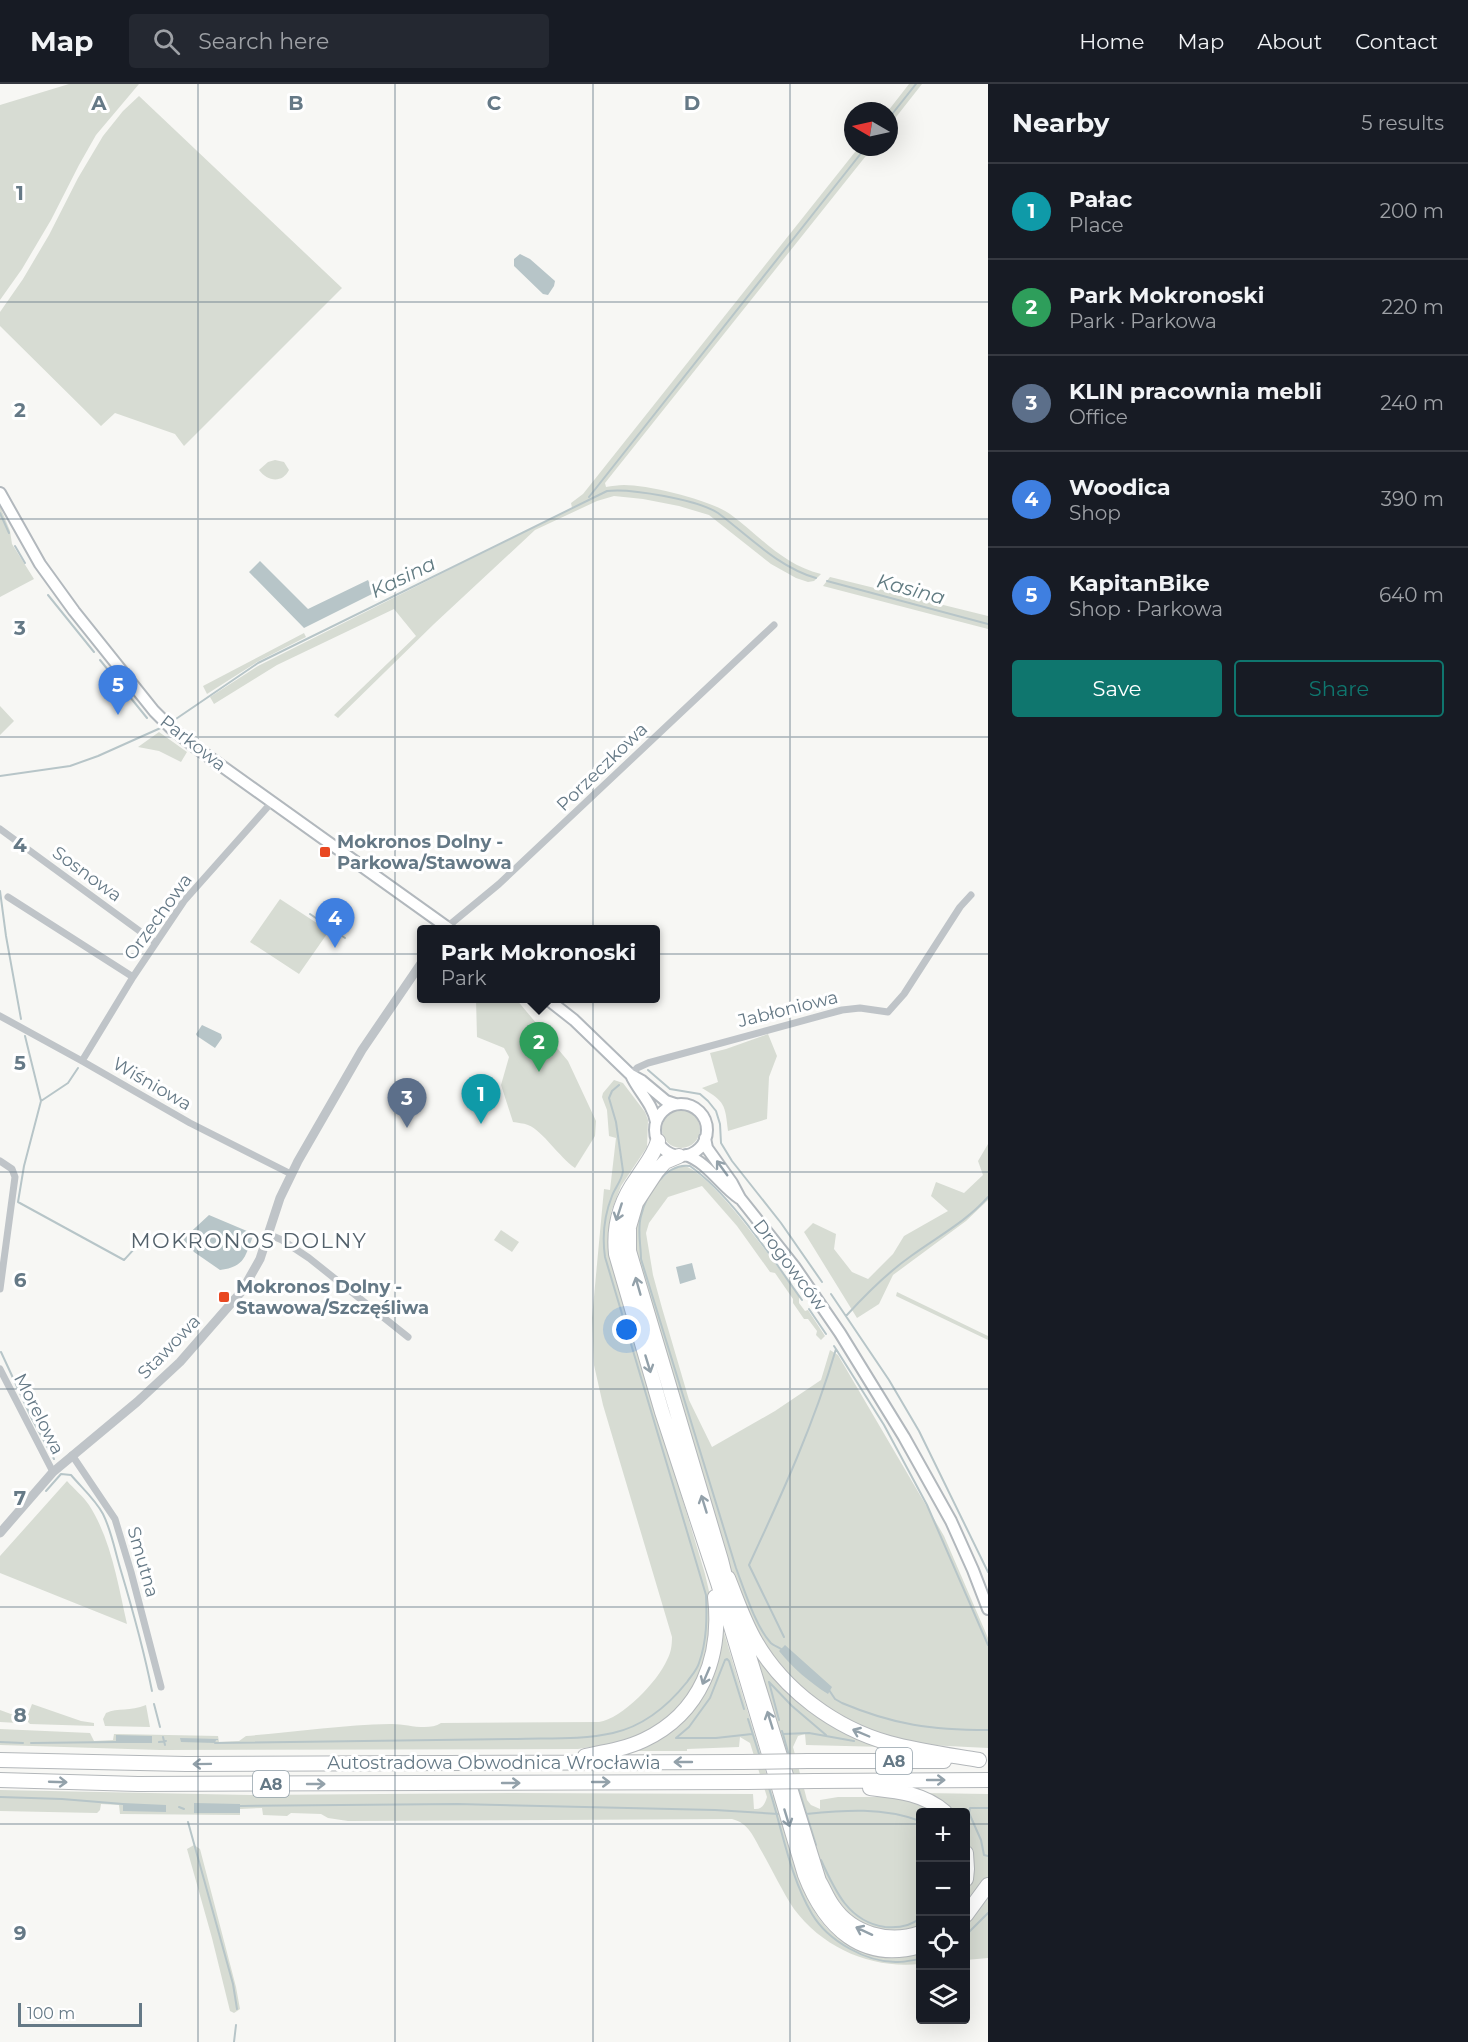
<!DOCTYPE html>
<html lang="en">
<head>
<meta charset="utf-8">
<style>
  :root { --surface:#171b24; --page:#242831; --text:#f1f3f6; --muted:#9ea1a6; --line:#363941; --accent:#0f766e }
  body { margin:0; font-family:Montserrat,sans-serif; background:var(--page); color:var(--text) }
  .controls { position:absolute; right:18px; bottom:18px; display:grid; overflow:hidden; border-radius:6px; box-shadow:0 6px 24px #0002 }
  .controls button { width:54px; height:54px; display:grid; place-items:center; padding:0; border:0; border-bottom:2px solid var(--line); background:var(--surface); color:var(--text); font:30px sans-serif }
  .compass { position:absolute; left:844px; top:18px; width:54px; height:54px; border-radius:50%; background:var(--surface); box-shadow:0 6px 24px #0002; rotate:279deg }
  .scale { position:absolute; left:18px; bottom:15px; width:124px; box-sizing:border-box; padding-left:6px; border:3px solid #657986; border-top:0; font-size:16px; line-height:21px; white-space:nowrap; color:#657986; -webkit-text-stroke:4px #fff; paint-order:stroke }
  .you { position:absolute; left:627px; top:1246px; width:21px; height:21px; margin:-15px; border:4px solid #fff; border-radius:50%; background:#1a73e8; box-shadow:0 0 0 9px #1a73e833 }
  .badge { display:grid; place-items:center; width:39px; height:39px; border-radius:50%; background:var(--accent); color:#fff; font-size:20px; font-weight:700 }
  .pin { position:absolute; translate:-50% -50px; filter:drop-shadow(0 2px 3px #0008) }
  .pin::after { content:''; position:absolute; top:32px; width:21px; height:18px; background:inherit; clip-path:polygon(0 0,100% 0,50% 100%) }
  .popup { position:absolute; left:417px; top:841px; width:243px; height:78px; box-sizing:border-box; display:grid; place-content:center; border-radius:6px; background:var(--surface); filter:drop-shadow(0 2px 4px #0005); font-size:20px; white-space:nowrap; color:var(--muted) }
  .popup b { font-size:22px; color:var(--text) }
  .popup::after { content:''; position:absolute; left:50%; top:100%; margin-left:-12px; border:12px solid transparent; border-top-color:var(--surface) }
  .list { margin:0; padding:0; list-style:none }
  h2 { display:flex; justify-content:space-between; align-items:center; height:78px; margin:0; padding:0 24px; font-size:26px }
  h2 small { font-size:20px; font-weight:400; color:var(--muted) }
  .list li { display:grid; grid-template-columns:39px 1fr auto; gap:18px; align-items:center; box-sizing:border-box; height:96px; padding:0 24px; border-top:2px solid var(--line) }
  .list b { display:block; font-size:22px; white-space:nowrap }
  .list p { margin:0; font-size:20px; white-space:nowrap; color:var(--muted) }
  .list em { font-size:20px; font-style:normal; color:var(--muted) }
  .actions { display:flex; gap:12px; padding:18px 24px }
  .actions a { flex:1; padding:14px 0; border:2px solid var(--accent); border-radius:6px; text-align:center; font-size:21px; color:var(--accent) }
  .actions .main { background:var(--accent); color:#fff }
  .icon { flex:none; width:33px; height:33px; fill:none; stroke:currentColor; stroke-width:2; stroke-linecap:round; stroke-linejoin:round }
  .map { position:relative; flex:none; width:988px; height:1958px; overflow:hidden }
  header { display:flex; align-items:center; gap:36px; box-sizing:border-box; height:84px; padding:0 30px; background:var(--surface); border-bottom:2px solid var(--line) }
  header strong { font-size:28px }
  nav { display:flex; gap:33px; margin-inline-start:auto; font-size:21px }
  .search { width:420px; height:54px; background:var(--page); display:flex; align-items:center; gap:15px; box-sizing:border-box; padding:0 21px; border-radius:6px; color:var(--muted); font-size:22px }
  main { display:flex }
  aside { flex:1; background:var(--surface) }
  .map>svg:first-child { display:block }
</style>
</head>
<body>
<header>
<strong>Map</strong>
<div class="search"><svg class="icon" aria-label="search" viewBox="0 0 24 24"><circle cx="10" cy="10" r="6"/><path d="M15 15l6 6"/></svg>Search here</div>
<nav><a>Home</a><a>Map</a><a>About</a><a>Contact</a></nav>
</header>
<main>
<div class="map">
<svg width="988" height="1958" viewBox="0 0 988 1958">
  <rect width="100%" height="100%" fill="#f7f7f4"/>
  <!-- green -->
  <path fill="#d7dcd3" d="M69,0H139L96,51L79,81L51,136L22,185L0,216V21Z
    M909,0H922L889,42L888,27Z
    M139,12L342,204L184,362L175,350L115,329L101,342L0,242V228L23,195L49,151L78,94L103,52L123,27Z
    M859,63H873L605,399L606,403C612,402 618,401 624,401C649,401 710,416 730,430C760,452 783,481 821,490L814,497L808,498L796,494L771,480L709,431L679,422L643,415L614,412L597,417L535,446L434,540L338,634L334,631L416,552L394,525L277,581L214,620L210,613L258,582L572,424L571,419L583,410Z
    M275,376L284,378L289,386C282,400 267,397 259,386L268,378Z
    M0,422L10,447L12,460L34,495L0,513Z
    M830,493L988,532V545L823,502Z
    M304,549L306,553L257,578L207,610L203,602Z
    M0,622L14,637L0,651Z
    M159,648L187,668L181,678L159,667L138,663Z
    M280,815L329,847L299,890L250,858Z
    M476,915H516L568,977L596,1037L595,1052L575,1084C559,1073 543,1047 528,1041C523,1039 518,1039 513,1038L501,1001L509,973L504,964L477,953Z
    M768,950L777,972L769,993L767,1035L728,1047C725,1020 725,1018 702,1004L718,998L710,969L726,965Z
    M614,996L623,999L645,1028L648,1036L647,1063L621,1102L611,1128L608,1152L610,1174L705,1490L712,1520V1553L697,1600L668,1635L633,1656L578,1665L160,1666L0,1661V1645L90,1649L94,1657L113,1656L114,1650H118L218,1652L219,1658L239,1657L246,1652C294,1648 342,1641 390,1640C405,1639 427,1648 441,1639L599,1638C622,1635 658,1597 667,1576C671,1569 672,1561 672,1553L603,1321L594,1281L592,1234L604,1105L610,1106L616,1054L609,1052L607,1026L602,1013L603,1009Z
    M662 1045a19 19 0 1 1 38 0a19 19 0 1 1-38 0Z
    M988,1060V1116L966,1137L893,1191L879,1220L857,1234L804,1148L813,1139L836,1150L834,1165L852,1188L868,1195L893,1170L904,1152L948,1127L931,1112L936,1098L964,1109L983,1091L978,1077Z
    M685,1082C717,1094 776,1182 799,1212V1219L805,1227L808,1226L825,1252L821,1256L816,1251L817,1247L808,1235H804L793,1219V1215L775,1189L770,1188L737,1142L702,1102L668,1113L649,1139L646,1149L653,1191L662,1224L689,1316L712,1363L775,1327L821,1296L830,1266L838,1271L944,1452L988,1554V1664L928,1661L907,1658L850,1639L807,1611L777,1580L745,1529L724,1468L633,1159L637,1130L659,1092L663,1094L674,1084Z
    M501,1146L519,1158L512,1168L494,1156Z
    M897,1208L988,1252V1256L896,1212Z
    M67,1397C74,1405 83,1412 89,1421C111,1455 118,1500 127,1540L0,1489V1472Z
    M722,1542L773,1712H776C789,1759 801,1840 851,1861C863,1866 905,1866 920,1867V1880C872,1885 824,1865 794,1825C782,1807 773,1787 762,1768C754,1754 749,1739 732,1735L348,1737L328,1734L321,1730L291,1729L287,1732L263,1731L262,1724L240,1725V1731L120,1730L119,1721L101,1720L100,1726L97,1729L0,1727V1706L250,1711L511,1709L753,1710L754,1725C762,1726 765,1720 767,1713L750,1659L740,1653L739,1663L687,1665V1667H637V1665L676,1640Z
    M750,1557L770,1584L885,1663L806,1661L805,1650L798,1652L793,1663L807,1716L811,1721L820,1725V1716L838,1713H877V1709L910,1715L937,1728H920V1843C863,1862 837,1824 818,1776Z
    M32,1620L81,1637L94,1639V1642L30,1640L26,1636Z
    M146,1621L150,1643L105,1642L103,1635L106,1629C118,1623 130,1628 146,1621Z
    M0,1626L19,1633L18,1639L0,1638Z
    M924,1709L988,1710V1793L966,1823L971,1769L966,1751V1728H951Z
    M194,1761L200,1765L236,1903L240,1925L234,1929L230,1927L212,1854L187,1765Z
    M988,1809V1874L966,1876V1838Z"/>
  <!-- water -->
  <path fill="#b7c5c8" d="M520,170L530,175L555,197L554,202L548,211L543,210L514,182V175Z
    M260,477L308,525L368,496L374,509L304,544L249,488Z
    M202,941L221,950L222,954L215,964L197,952L196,950Z
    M209,1131L254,1150C245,1171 246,1183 220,1186L194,1168L183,1155Z
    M692,1179L696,1195L680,1200L676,1183Z
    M785,1561L832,1603L828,1610C809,1598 793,1584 779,1567Z
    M116,1651L152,1652V1659H116Z
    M180,1654L218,1655V1656H216L215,1659L181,1658Z
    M123,1719L166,1721V1728L123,1727Z
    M194,1719L240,1720V1729H194Z"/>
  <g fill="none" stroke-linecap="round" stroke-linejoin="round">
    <!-- stream -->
    <path stroke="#b7c5c8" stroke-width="2" d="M889,34L916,0
      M589,413L866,63
      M0,429L9,449
      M15,462L25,479
      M827,497L988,540
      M48,511L94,568
      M100,576L147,634
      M170,639L258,579L607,407C631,404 698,416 718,429C750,453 778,483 816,494
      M0,692L70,682L98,672L165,642
      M0,807L6,852L21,935
      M310,830L345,854
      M25,952L41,1017L24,1082L18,1118L124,1176C150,1148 144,1150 183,1155
      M648,986L670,1005L700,1010L708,1017L716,1027L720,1040L721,1059L732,1077L781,1139L822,1198
      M41,1017L68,999L78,984
      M831,1210L889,1296L919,1347L988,1488
      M809,1225L826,1250
      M846,1232C866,1210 887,1189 911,1172C937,1153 967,1137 988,1113
      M836,1265L884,1341L927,1421L988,1561
      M1,1268L32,1335L54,1375
      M46,1407L61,1390L71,1391C82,1404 95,1415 103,1430C112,1448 115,1468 121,1487C133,1527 144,1567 152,1607
      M784,1553L749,1481C782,1410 814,1340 836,1265L834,1262
      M781,1565C778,1563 772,1561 770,1558C755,1541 744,1505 736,1484L641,1175C641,1161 637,1146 641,1132C646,1110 666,1078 690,1082C733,1113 771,1173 802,1216
      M829,1606L835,1615L842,1619C894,1641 932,1646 988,1646
      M154,1620L160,1643
      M744,1625L729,1577L727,1575L725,1576L710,1614L689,1643L676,1654H716L752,1650
      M748,1635L760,1673
      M779,1636L769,1598L792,1622L826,1651
      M782,1647L783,1650L809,1649L854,1657
      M783,1650L789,1672
      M163,1653L165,1661
      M0,1658L23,1659
      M159,1658L166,1657
      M31,1659L116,1658
      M215,1659L517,1655C548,1654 582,1656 613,1649C644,1642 667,1623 687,1598C691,1592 697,1586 699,1579C707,1557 707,1533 706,1511L605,1173C602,1152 604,1132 612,1112C615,1104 622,1096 623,1087L616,1038L609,1014L612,1007L619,1001
      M798,1703L816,1761
      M769,1704C782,1745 790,1793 812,1830C828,1857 867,1879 898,1878C905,1878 913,1876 920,1875
      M0,1713L62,1715L123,1720
      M240,1722L457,1720L715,1726L778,1730
      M179,1723L184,1725
      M988,1724H970L969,1729L981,1756L984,1771L988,1772
      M806,1730C845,1726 883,1723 920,1737
      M188,1738L233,1900L237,1925
      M821,1776C835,1807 849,1838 885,1843C897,1844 911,1842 920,1834
      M966,1851L988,1829
      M234,1958L236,1941"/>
    <defs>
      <path id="secondary" d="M0,409L40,480L74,527L154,627L171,644L195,663L451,846
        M546,914L574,936L631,991L642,997L666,1017L675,1020
        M631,991C638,1007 653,1020 656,1038
        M655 1046a26 26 0 1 1 52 0a26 26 0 1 1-52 0Z
        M705,1054L707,1064L732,1099L740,1114L794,1182L840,1249L904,1353L951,1437L973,1486L988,1525
        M686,1071C707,1078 721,1102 739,1114"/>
      <path id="motorway" d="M658,1057C654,1071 645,1081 637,1094C620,1117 613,1141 616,1170L662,1328L718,1499L805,1791C825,1843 862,1879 920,1862
        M679,1072L665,1078L657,1087L636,1119L629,1143V1167L721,1476L728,1504
        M728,1494C737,1516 744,1538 756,1558C784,1606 835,1644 889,1659C918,1667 949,1671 979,1676
        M737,1534L819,1797C824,1805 827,1814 833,1822C852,1850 889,1860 920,1849
        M585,1672C605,1668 625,1665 644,1656C701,1629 722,1573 715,1513
        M0,1676L186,1680L742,1678
        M808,1677H944
        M0,1696L138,1700L747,1698
        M815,1697L988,1696
        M870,1704C897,1707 923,1709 945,1728
        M966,1769L967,1785L966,1795
        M966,1831L988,1801"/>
    </defs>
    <!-- secondary casing -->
    <use href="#secondary" stroke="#b2b8bd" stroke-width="14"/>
    <!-- motorway casing -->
    <use href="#motorway" stroke="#b3b7ba" stroke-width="16"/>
    <!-- minor -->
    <path stroke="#bfc4c8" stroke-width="7" d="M0,745L156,859
      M8,813L133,893
      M447,843L499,800L774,541
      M0,932L82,977L190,1039L291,1090
      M82,977L133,893L184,817L272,718
      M631,991L637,984L648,979L842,926L860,924L888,928L904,910L960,823L971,811
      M0,1077L12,1085L15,1093L0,1205
      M268,1150L282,1156L309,1174L408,1253
      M0,1285L53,1388
      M72,1371L115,1435L131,1488L161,1603"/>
    <!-- tertiary -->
    <path stroke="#bfc4c8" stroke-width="9" d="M0,1449L53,1388L137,1318L180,1278L242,1207L260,1175L280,1114L298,1077L362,966L422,878"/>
    <!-- secondary -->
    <use href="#secondary" stroke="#fff" stroke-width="10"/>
    <!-- motorway -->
    <use href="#motorway" stroke="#fff" stroke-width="14"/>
    <defs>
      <path id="motorway-bridge" d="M742,1678L808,1677
        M747,1698L815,1697"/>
    </defs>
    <!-- motorway-bridge casing -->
    <use href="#motorway-bridge" stroke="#b3b7ba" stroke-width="16" stroke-linecap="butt"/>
    <!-- motorway-bridge -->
    <use href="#motorway-bridge" stroke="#fff" stroke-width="14"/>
  </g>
  <!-- one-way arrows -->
  <defs><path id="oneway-shaft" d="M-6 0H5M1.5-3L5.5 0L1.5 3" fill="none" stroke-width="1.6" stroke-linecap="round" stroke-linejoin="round" transform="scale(1.5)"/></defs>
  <g stroke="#93a1aa">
    <use href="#oneway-shaft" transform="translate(722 1084) rotate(-126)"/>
    <use href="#oneway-shaft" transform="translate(619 1128) rotate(108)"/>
    <use href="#oneway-shaft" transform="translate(638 1202) rotate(-106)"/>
    <use href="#oneway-shaft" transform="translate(648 1280) rotate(73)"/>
    <use href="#oneway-shaft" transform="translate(704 1420) rotate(-107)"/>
    <use href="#oneway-shaft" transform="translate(706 1592) rotate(113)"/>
    <use href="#oneway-shaft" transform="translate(770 1636) rotate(-107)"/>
    <use href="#oneway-shaft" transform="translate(861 1649) rotate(-157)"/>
    <use href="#oneway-shaft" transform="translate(683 1678) rotate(180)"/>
    <use href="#oneway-shaft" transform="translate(202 1680) rotate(179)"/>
    <use href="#oneway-shaft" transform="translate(936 1696)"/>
    <use href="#oneway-shaft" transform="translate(58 1698) rotate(2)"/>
    <use href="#oneway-shaft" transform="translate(601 1698)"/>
    <use href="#oneway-shaft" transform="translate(511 1699)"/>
    <use href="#oneway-shaft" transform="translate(316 1700)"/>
    <use href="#oneway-shaft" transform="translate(787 1734) rotate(73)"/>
    <use href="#oneway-shaft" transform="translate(864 1847) rotate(-155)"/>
  </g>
  <!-- grid -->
  <path fill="none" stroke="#657986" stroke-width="1.5" stroke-opacity="0.55" d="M198,0V1958M395,0V1958M593,0V1958M790,0V1958M0,218H988M0,435H988M0,653H988M0,870H988M0,1088H988M0,1305H988M0,1523H988M0,1740H920M966,1740H988"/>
  <!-- markers -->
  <g fill="#e94822" stroke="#fff" stroke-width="2">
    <rect x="319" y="762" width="12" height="12" rx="3"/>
    <rect x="218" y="1207" width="12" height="12" rx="3"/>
  </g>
  <g text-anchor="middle" stroke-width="6" stroke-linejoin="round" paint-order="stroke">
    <!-- shield labels -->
    <g fill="#fff" stroke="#93a1aa" stroke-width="1.5">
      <rect x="876" y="1664" width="36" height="26" rx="4.5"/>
      <rect x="253" y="1687" width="36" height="26" rx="4.5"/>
    </g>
    <g font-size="16" font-weight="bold" fill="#657986">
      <text x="894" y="1683">A8</text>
      <text x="271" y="1706">A8</text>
    </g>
    <!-- street labels -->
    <g font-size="18" fill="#657986" stroke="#fff">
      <text transform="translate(193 659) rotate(38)" y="6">Parkowa</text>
      <text transform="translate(602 683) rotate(-44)" y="6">Porzeczkowa</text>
      <text transform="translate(87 790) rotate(36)" y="6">Sosnowa</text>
      <text transform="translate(158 833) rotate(-54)" y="6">Orzechowa</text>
      <text transform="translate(788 925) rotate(-14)" y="6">Jabłoniowa</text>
      <text transform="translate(152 1000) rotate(30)" y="6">Wiśniowa</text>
      <text transform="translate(790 1181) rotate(53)" y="6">Drogowców</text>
      <text transform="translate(169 1263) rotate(-46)" y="6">Stawowa</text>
      <text transform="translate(39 1330) rotate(63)" y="6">Morelowa</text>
      <text transform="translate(143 1478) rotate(74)" y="6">Smutna</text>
      <text x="494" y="1685">Autostradowa Obwodnica Wrocławia</text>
    </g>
    <!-- poi labels -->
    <g font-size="18" font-weight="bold" fill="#657986" stroke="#fff" text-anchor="start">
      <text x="337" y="764">Mokronos Dolny -<tspan x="337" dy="21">Parkowa/Stawowa</tspan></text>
      <text x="236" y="1209">Mokronos Dolny -<tspan x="236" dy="21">Stawowa/Szczęśliwa</tspan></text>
    </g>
    <!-- water labels -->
    <g font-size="20" font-style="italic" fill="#617b82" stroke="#fff">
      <text transform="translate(403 493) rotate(-26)" y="7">Kasina</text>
      <text transform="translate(911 505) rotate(15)" y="7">Kasina</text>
    </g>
    <!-- quarter labels -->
    <g font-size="21" letter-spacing="1.5" fill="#53616b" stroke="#fff">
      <text x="249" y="1164">MOKRONOS DOLNY</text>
    </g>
  </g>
  <g font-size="20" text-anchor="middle" font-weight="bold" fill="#657986" stroke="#fff" stroke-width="6" stroke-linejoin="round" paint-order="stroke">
    <text x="99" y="26">A</text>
    <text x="296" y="26">B</text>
    <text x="494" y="26">C</text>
    <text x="692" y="26">D</text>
    <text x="20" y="116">1</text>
    <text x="20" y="333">2</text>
    <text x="20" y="551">3</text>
    <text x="20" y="768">4</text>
    <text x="20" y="986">5</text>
    <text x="20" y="1203">6</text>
    <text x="20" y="1421">7</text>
    <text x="20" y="1638">8</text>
    <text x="20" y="1856">9</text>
  </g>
</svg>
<div class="controls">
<button>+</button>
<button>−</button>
<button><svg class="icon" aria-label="locate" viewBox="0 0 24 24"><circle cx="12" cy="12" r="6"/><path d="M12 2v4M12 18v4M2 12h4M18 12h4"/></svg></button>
<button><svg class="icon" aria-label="layers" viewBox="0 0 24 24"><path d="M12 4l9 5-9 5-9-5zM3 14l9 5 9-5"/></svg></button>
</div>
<svg class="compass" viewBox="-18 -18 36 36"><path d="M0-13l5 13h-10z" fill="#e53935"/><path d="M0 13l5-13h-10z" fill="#9ea1a6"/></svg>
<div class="scale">100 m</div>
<div class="you"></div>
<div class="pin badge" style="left:481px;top:1040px;background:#0f9aa8">1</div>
<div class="pin badge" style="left:539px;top:988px;background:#2e9e5b">2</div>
<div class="popup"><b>Park Mokronoski</b>Park</div>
<div class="pin badge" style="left:407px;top:1044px;background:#5c6f8a">3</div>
<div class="pin badge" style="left:335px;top:864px;background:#3f7fe0">4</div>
<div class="pin badge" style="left:118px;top:631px;background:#3f7fe0">5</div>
</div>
<aside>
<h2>Nearby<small>5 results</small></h2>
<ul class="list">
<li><span class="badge" style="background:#0f9aa8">1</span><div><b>Pałac</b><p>Place</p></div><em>200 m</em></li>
<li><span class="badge" style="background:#2e9e5b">2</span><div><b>Park Mokronoski</b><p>Park · Parkowa</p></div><em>220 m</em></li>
<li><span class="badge" style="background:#5c6f8a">3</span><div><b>KLIN pracownia mebli</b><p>Office</p></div><em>240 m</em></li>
<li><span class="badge" style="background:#3f7fe0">4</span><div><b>Woodica</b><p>Shop</p></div><em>390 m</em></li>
<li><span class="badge" style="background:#3f7fe0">5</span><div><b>KapitanBike</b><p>Shop · Parkowa</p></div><em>640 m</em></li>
</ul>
<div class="actions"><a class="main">Save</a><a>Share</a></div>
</aside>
</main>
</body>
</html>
